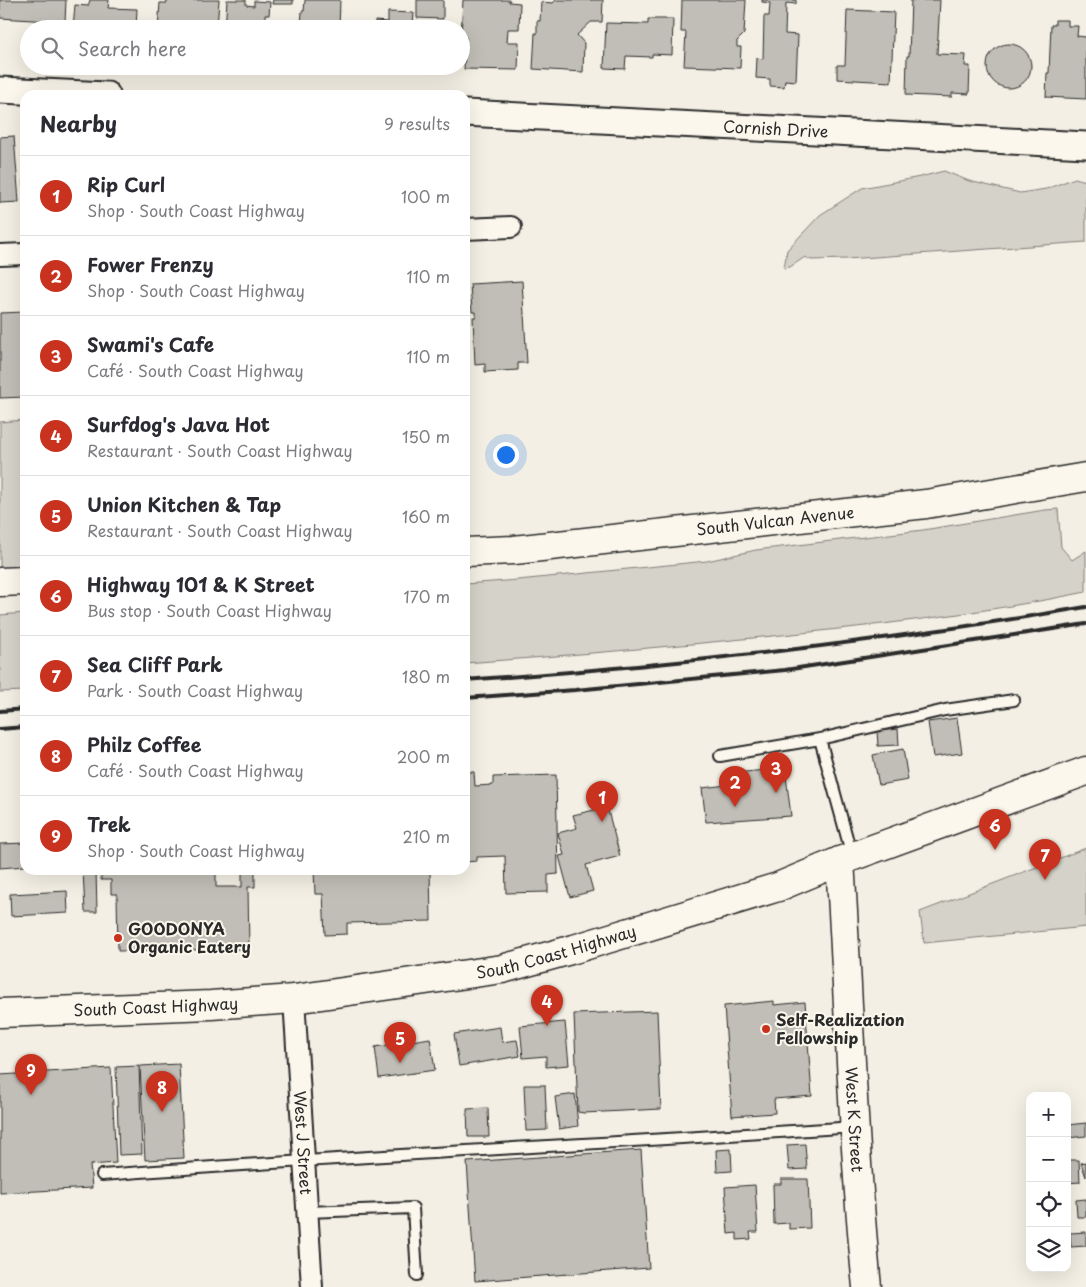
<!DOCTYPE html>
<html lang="en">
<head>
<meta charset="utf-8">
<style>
  :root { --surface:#fff; --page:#f2f2f3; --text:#2b2b33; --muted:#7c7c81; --line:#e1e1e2; --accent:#c8321e }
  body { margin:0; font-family:"Playpen Sans",sans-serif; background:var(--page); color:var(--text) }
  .controls { position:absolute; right:15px; bottom:15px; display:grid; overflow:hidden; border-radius:10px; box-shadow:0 5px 20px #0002 }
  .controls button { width:45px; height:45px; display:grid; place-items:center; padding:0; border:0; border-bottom:1px solid var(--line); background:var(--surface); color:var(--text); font:25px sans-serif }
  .you { position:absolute; left:505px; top:454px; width:18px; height:18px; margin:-12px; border:4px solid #fff; border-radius:50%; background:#1a73e8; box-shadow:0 0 0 8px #1a73e833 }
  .badge { display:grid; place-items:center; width:32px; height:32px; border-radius:50%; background:var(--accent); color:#fff; font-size:16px; font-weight:700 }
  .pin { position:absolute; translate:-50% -41px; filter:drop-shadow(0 1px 2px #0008) }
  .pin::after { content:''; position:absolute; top:26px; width:18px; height:15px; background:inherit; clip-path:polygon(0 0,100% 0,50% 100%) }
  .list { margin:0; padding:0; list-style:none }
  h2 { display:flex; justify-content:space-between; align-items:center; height:65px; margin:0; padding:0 20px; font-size:21px }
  h2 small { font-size:16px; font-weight:400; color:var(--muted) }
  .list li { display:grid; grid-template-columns:32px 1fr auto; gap:15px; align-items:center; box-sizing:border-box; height:80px; padding:0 20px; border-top:1px solid var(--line) }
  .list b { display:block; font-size:19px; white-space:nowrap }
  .list p { margin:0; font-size:16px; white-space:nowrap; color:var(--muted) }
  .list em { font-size:16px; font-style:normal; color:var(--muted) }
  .icon { flex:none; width:28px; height:28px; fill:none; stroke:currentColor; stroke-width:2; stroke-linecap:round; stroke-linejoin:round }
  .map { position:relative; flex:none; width:1086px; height:1287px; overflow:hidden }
  .search { position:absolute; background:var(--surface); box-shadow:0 5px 20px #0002; left:20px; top:20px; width:450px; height:55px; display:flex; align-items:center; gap:12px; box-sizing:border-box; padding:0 18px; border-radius:28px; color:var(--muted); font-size:19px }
  .panel { position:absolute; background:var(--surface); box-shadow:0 5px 20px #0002; left:20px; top:90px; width:450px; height:785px; border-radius:15px }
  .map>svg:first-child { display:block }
</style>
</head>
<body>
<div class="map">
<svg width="1086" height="1287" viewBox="0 0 1086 1287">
  <rect width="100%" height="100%" fill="#f3efe4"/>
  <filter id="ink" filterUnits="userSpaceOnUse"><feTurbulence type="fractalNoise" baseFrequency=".02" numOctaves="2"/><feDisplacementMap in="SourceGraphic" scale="10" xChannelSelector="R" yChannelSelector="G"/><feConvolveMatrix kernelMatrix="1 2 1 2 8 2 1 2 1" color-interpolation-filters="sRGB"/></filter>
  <g filter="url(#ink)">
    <!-- green -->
    <path fill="#d5d2c9" stroke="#807e7a" d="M944,171L969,181L1020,193L1046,189L1075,178L1086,181V242L847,259L811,260L805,257L790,267L784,268L787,250L820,215L862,188L920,177Z
      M25,420V581L0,583V422Z
      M1058,509L1061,547L1072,560L1086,551V592C980,614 871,626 763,637C664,647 565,656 465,663V584L518,580L707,561L756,550L923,530L1045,510Z
      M25,613V691L0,692V615Z
      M1086,848V927L924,943L920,912Z"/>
    <!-- building -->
    <path fill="#c0beb6" stroke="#2b2b2b" d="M0,0H66L65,22L0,18Z
      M90,0H109L108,8L137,9L136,29H73L75,5L88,6Z
      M167,0H219L217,29H158L160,3H167Z
      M227,0H246V5L254,6V1L270,2L269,15H265V29H225Z
      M273,0H293V4H272Z
      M305,0H340L339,28L301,26L302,11H304Z
      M417,0H443V19L417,18Z
      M463,0H510L509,2L520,3L519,29H508L507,42H519L518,70L464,69L466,37H461Z
      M556,0H603L602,22H591L577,35L584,43L583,72L533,69L535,33L537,34V21H540L541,2L553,3Z
      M682,0H746L744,34L737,41V47H741L740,68L684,66L686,32H681Z
      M762,0H796V4L786,3L785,34L798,35L796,81L785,80L784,87L770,86V79L756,78L757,58L763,59L764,16H769L770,3L762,2Z
      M911,0H940L937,54L966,55L965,66H970L969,94L952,93V97L906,95L907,56H909Z
      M847,10L894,12L891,82L837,79V65H845Z
      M388,12L414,13L413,24H419V29H375V21L388,22Z
      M648,19H673L672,55L652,54V57L626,56L625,69L604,68L606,23L648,24Z
      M1055,20H1068V26H1078L1077,36L1086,37V99L1046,97L1047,73H1049L1051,25H1055Z
      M987 66a22 22 0 1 1 44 0a22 22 0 1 1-44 0Z
      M14,136L19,202L0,203V137Z
      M23,159H25V207Z
      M522,281L527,363H518V370L485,372V364L475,365L473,317H476V312H472L470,284Z
      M465,311L468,357L465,358Z
      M25,312V397L0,398V313Z
      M957,718L962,753L933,757L928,722Z
      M898,729L899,745L878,746L877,731Z
      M903,749L908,780L879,785L873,755Z
      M785,768L791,816L706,822L702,788L727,785L726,774Z
      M465,772H474L475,786L493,785V777L556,775L558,874L548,875V892L506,893L505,856L477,857V861L465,862Z
      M607,807L620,856L586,865L593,891L570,897L559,856L564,855L558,833L577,828L573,815Z
      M25,843V866L0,868V844Z
      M83,870H96L97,912H85Z
      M119,870H216V887H242V870H255V887H248L249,949L118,951L117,894H111V880H101V871Z
      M314,870H430L431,921L347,923V934L325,935L323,894H315Z
      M67,891L68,913L11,916L10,894Z
      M774,1001V1005L805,1002L812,1096L774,1099L775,1113L732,1116L724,1006Z
      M657,1011L661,1109L584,1113L578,1112L574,1014Z
      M565,1022L569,1065L546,1067V1056L523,1058L520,1026Z
      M500,1027L502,1042L517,1040L520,1056L459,1066L454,1034Z
      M430,1038L435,1070L379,1078L375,1047Z
      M179,1064L184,1158L145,1160L140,1066Z
      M139,1066L142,1154L119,1155L116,1067Z
      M111,1068L116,1163L90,1165L92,1188L0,1193V1075Z
      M524,1085H545L547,1130L526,1131Z
      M575,1094L578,1126L559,1129L555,1097Z
      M488,1108L489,1137H468L467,1109Z
      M1086,1123V1136L1067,1138V1125Z
      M805,1144L807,1169L789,1170L787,1145Z
      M731,1149L732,1171L717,1172L716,1150Z
      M641,1150L649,1268L475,1281L467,1162Z
      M1067,1160H1079L1080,1182L1067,1183Z
      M1086,1162V1177L1081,1163Z
      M781,1179H808L810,1228L789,1229V1223L774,1224L773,1184H781Z
      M755,1185L758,1232H750L751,1239L737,1240V1233L728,1234L725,1187Z
      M1086,1199V1217H1077L1076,1200Z
      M1086,1232V1246L1071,1247L1070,1233Z"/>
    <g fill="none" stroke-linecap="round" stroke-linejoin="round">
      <defs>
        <path id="service" d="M820,739L945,710L1014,700
          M720,756L820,739L852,856
          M102,1175C352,1156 604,1144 854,1127
          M307,1212L413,1208L417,1275"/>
        <g id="minor">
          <path d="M465,229L511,227"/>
          <path d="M0,255L25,254"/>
          <path id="s1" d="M294,999L312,1287"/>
        </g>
        <g id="tertiary">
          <path d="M0,90L107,95"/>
          <path id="s2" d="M465,113L1086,145"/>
        </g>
        <g id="secondary">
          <path id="s3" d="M465,552L514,550L926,504L1086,477"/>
          <path d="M0,582L25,581"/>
          <path id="s4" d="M840,861C849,1003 853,1145 867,1287"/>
        </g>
        <g id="primary">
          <path id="s5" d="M0,1013L211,1005L294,999L502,969L574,949L778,887L840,861L1086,771"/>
        </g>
      </defs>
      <!-- service casing -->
      <use href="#service" stroke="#2b2b2b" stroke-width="14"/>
      <!-- minor casing -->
      <use href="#minor" stroke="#2b2b2b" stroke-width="24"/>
      <!-- tertiary casing -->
      <use href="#tertiary" stroke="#2b2b2b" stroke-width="29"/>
      <!-- secondary casing -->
      <use href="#secondary" stroke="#2b2b2b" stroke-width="31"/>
      <!-- primary casing -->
      <use href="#primary" stroke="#2b2b2b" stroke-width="31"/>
      <!-- service -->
      <use href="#service" stroke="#fbf7ec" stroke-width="10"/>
      <!-- minor -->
      <use href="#minor" stroke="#fbf7ec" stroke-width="20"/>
      <!-- tertiary -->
      <use href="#tertiary" stroke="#fbf7ec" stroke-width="25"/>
      <!-- secondary -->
      <use href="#secondary" stroke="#fbf7ec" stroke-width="28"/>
      <!-- primary -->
      <use href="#primary" stroke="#fbf7ec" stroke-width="28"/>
      <!-- rail -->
      <path stroke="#2b2b2b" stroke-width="4" d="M465,680C673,666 880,642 1086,607
        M465,698L575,690L785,670L1086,624
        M0,711L25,709
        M0,729L25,727"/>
    </g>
  </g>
  <!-- markers -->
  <g fill="#c8321e" stroke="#fbf7ec" stroke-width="2">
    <circle cx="118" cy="938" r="5"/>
    <circle cx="766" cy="1029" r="5"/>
  </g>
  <g text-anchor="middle" stroke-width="4" stroke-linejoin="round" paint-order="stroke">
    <!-- street labels -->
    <g font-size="16" fill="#2b2b2b" stroke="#fbf7ec">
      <text dy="6" stroke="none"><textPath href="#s2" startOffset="311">Cornish Drive</textPath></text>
      <text dy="6" stroke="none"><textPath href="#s3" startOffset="312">South Vulcan Avenue</textPath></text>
      <text dy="6" stroke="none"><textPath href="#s5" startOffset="561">South Coast Highway</textPath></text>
      <text dy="6" stroke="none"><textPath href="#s5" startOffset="156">South Coast Highway</textPath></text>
      <text dy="6" stroke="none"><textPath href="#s4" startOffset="259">West K Street</textPath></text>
      <text dy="6" stroke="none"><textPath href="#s1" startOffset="144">West J Street</textPath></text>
    </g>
    <!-- poi labels -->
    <g font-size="16" font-weight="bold" fill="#2b2b2b" stroke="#fbf7ec" text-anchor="start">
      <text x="128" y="935">GOODONYA<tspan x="128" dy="18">Organic Eatery</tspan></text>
      <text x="776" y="1026">Self-Realization<tspan x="776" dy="18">Fellowship</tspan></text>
    </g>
  </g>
</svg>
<div class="controls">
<button>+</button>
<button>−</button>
<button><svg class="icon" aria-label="locate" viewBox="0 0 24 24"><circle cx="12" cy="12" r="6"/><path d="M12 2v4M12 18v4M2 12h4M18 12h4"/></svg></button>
<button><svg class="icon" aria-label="layers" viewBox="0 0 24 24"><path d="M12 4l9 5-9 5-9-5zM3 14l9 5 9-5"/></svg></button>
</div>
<div class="you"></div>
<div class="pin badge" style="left:602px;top:822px">1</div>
<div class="pin badge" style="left:735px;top:807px">2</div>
<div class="pin badge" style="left:776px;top:793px">3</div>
<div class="pin badge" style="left:547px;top:1026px">4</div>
<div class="pin badge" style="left:400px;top:1063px">5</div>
<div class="pin badge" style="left:995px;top:850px">6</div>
<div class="pin badge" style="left:1045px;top:880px">7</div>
<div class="pin badge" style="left:162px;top:1112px">8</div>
<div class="pin badge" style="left:31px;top:1095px">9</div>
<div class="search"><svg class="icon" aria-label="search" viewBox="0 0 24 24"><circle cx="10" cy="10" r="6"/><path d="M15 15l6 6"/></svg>Search here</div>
<section class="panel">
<h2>Nearby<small>9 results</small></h2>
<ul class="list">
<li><span class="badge">1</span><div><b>Rip Curl</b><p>Shop · South Coast Highway</p></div><em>100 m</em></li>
<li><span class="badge">2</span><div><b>Fower Frenzy</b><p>Shop · South Coast Highway</p></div><em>110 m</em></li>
<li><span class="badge">3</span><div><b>Swami's Cafe</b><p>Café · South Coast Highway</p></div><em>110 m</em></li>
<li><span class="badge">4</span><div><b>Surfdog's Java Hot</b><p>Restaurant · South Coast Highway</p></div><em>150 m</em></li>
<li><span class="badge">5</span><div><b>Union Kitchen &amp; Tap</b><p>Restaurant · South Coast Highway</p></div><em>160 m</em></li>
<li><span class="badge">6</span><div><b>Highway 101 &amp; K Street</b><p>Bus stop · South Coast Highway</p></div><em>170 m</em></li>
<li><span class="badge">7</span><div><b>Sea Cliff Park</b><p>Park · South Coast Highway</p></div><em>180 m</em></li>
<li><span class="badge">8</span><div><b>Philz Coffee</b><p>Café · South Coast Highway</p></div><em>200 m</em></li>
<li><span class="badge">9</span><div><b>Trek</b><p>Shop · South Coast Highway</p></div><em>210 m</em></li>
</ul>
</section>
</div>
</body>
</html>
